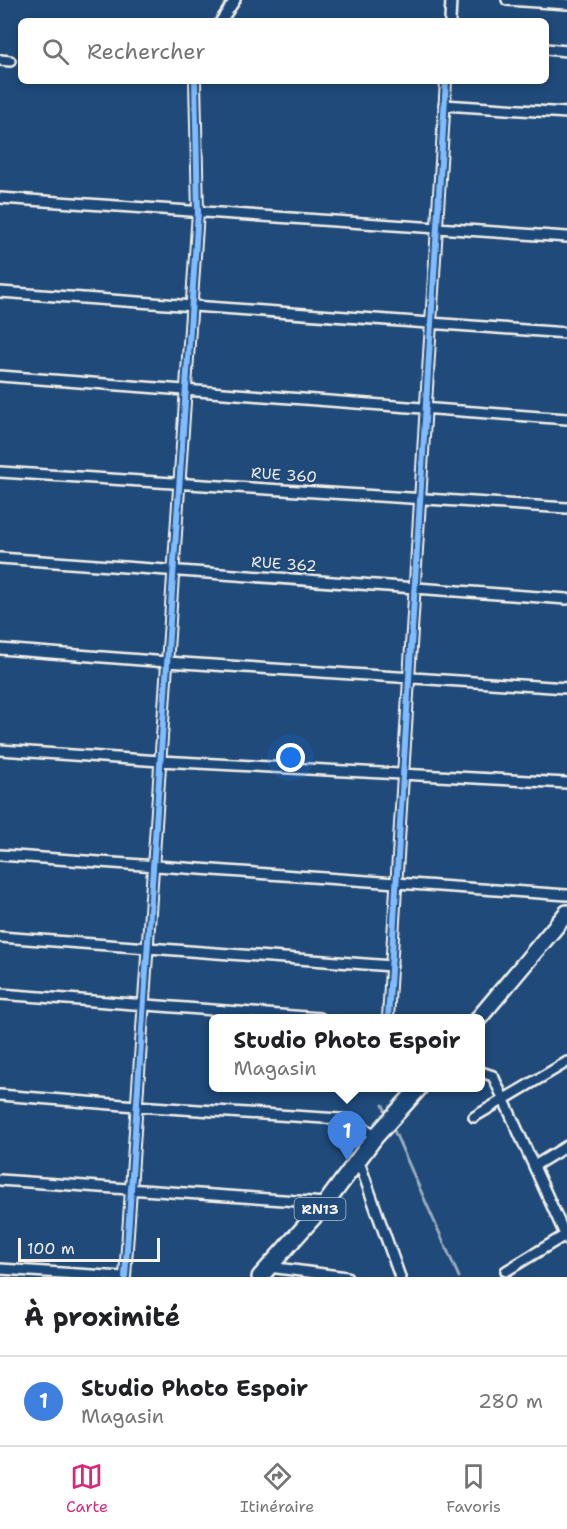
<!DOCTYPE html>
<html lang="fr">
<head>
<meta charset="utf-8">
<style>
  :root { --surface:#fff; --page:#f6f6f6; --text:#202124; --muted:#757577; --line:#e0e0e0; --accent:#db2777 }
  body { margin:0; font-family:"Shantell Sans",sans-serif; background:var(--page); color:var(--text) }
  .scale { position:absolute; left:18px; bottom:15px; width:142px; box-sizing:border-box; padding-left:6px; border:3px solid #f4f1e8; border-top:0; font-size:16px; line-height:21px; white-space:nowrap; color:#f4f1e8; -webkit-text-stroke:4px #1f4a7a; paint-order:stroke }
  .you { position:absolute; left:291px; top:758px; width:21px; height:21px; margin:-15px; border:4px solid #fff; border-radius:50%; background:#1a73e8; box-shadow:0 0 0 9px #1a73e833 }
  .badge { display:grid; place-items:center; width:39px; height:39px; border-radius:50%; background:var(--accent); color:#fff; font-size:20px; font-weight:700 }
  .pin { position:absolute; translate:-50% -50px; filter:drop-shadow(0 2px 3px #0008) }
  .pin::after { content:''; position:absolute; top:32px; width:21px; height:18px; background:inherit; clip-path:polygon(0 0,100% 0,50% 100%) }
  .popup { position:absolute; left:209px; top:1014px; width:276px; height:78px; box-sizing:border-box; display:grid; place-content:center; border-radius:9px; background:var(--surface); filter:drop-shadow(0 2px 4px #0005); font-size:20px; white-space:nowrap; color:var(--muted) }
  .popup b { font-size:22px; color:var(--text) }
  .popup::after { content:''; position:absolute; left:50%; top:100%; margin-left:-12px; border:12px solid transparent; border-top-color:var(--surface) }
  .list { margin:0; padding:0; list-style:none }
  h2 { display:flex; justify-content:space-between; align-items:center; height:78px; margin:0; padding:0 24px; font-size:26px }
  h2 small { font-size:20px; font-weight:400; color:var(--muted) }
  .list li { display:grid; grid-template-columns:39px 1fr auto; gap:18px; align-items:center; box-sizing:border-box; height:90px; padding:0 24px; border-top:2px solid var(--line) }
  .list b { display:block; font-size:22px; white-space:nowrap }
  .list p { margin:0; font-size:20px; white-space:nowrap; color:var(--muted) }
  .list em { font-size:20px; font-style:normal; color:var(--muted) }
  .icon { flex:none; width:33px; height:33px; fill:none; stroke:currentColor; stroke-width:2; stroke-linecap:round; stroke-linejoin:round }
  .map { position:relative; flex:none; width:567px; height:1277px; overflow:hidden }
  .search { position:absolute; background:var(--surface); box-shadow:0 3px 9px #0003; left:18px; right:18px; top:18px; height:66px; display:flex; align-items:center; gap:15px; box-sizing:border-box; padding:0 21px; border-radius:9px; color:var(--muted); font-size:22px }
  .sheet { height:168px; background:var(--surface) }
  nav { display:flex; justify-content:space-around; align-items:center; box-sizing:border-box; height:84px; border-top:2px solid var(--line); background:var(--surface); font-size:16px; color:var(--muted) }
  nav a { display:grid; justify-items:center; gap:3px }
  nav .on { color:var(--accent) }
  .map>svg:first-child { display:block }
</style>
</head>
<body>
<div class="map">
<svg width="567" height="1277" viewBox="0 0 567 1277">
  <rect width="100%" height="100%" fill="#1f4a7a"/>
  <filter id="ink" filterUnits="userSpaceOnUse"><feTurbulence type="fractalNoise" baseFrequency=".0167" numOctaves="2"/><feDisplacementMap in="SourceGraphic" scale="12" xChannelSelector="R" yChannelSelector="G"/><feConvolveMatrix kernelMatrix="1 2 1 2 8 2 1 2 1" color-interpolation-filters="sRGB"/></filter>
  <g filter="url(#ink)">
    <g fill="none" stroke-linecap="round" stroke-linejoin="round">
      <!-- stream -->
      <path stroke="#9cacbb" stroke-width="3" d="M383,1105L387,1115
        M392,1126L459,1277"/>
      <defs>
        <path id="minor" d="M507,0L567,4
          M221,21L235,0
          M450,21L451,0
          M546,49L567,51
          M0,60L10,61
          M444,105L567,113
          M0,198L567,237
          M0,292L567,333
          M0,376L567,419
          M0,472L567,508
          M0,558L567,599
          M0,649L167,662L567,688
          M0,750L160,761L567,783
          M0,855L567,895
          M0,937L392,966
          M0,994L320,1018
          M388,1018L446,81
          M481,1072L493,1076L567,1239
          M0,1095L136,1106L355,1120L375,1137
          M474,1117L567,1062
          M358,1159L400,1277
          M534,1166L567,1146
          M0,1180L326,1203
          M269,1267L347,1277
          M0,1269L123,1277
          M506,1271L567,1234
          M125,1277L198,212L195,81"/>
        <path id="primary" d="M479,1018L567,913
          M260,1277L326,1203L375,1137L419,1088"/>
      </defs>
      <!-- minor casing -->
      <use href="#minor" stroke="#f4f1e8" stroke-width="14"/>
      <!-- primary casing -->
      <use href="#primary" stroke="#f4f1e8" stroke-width="20"/>
      <!-- minor -->
      <use href="#minor" stroke="#1f4a7a" stroke-width="9"/>
      <!-- primary -->
      <use href="#primary" stroke="#1f4a7a" stroke-width="15"/>
      <defs>
        <path id="cycleway" d="M388,1018L446,81
          M125,1277L198,212L195,81"/>
      </defs>
      <!-- cycleway casing -->
      <use href="#cycleway" stroke="#1f4a7a" stroke-width="10"/>
      <!-- cycleway -->
      <use href="#cycleway" stroke="#80bcff" stroke-width="6"/>
    </g>
  </g>
  <g text-anchor="middle" stroke-width="5" stroke-linejoin="round" paint-order="stroke">
    <!-- shield labels -->
    <rect fill="#1f4a7a" stroke="#b4bfc7" stroke-width="1.5" x="294.5" y="1198" width="51" height="22" rx="4.5"/>
    <g font-size="14" font-weight="bold" fill="#f4f1e8">
      <text x="320" y="1214">RN13</text>
    </g>
    <!-- street labels -->
    <g font-size="15" fill="#f4f1e8" stroke="#1f4a7a">
      <text transform="translate(284 475) rotate(4)" y="5">RUE 360</text>
      <text transform="translate(284 564) rotate(4)" y="5">RUE 362</text>
    </g>
  </g>
</svg>
<div class="scale">100 m</div>
<div class="you"></div>
<div class="pin badge" style="left:347px;top:1161px;background:#3f7fe0">1</div>
<div class="popup"><b>Studio Photo Espoir</b>Magasin</div>
<div class="search"><svg class="icon" aria-label="search" viewBox="0 0 24 24"><circle cx="10" cy="10" r="6"/><path d="M15 15l6 6"/></svg>Rechercher</div>
</div>
<section class="sheet">
<h2>À proximité<small></small></h2>
<ul class="list">
<li><span class="badge" style="background:#3f7fe0">1</span><div><b>Studio Photo Espoir</b><p>Magasin</p></div><em>280 m</em></li>
</ul>
</section>
<nav>
<a class="on"><svg class="icon" aria-label="map" viewBox="0 0 24 24"><path d="M3 6l6-2 6 2 6-2v14l-6 2-6-2-6 2zM9 4v14M15 6v14"/></svg>Carte</a>
<a><svg class="icon" aria-label="directions" viewBox="0 0 24 24"><path d="M12 3l9 9-9 9-9-9zM9 14v-3h6M13 9l2 2-2 2"/></svg>Itinéraire</a>
<a><svg class="icon" aria-label="saved" viewBox="0 0 24 24"><path d="M7 4h10v16l-5-4-5 4z"/></svg>Favoris</a>
</nav>
</body>
</html>
